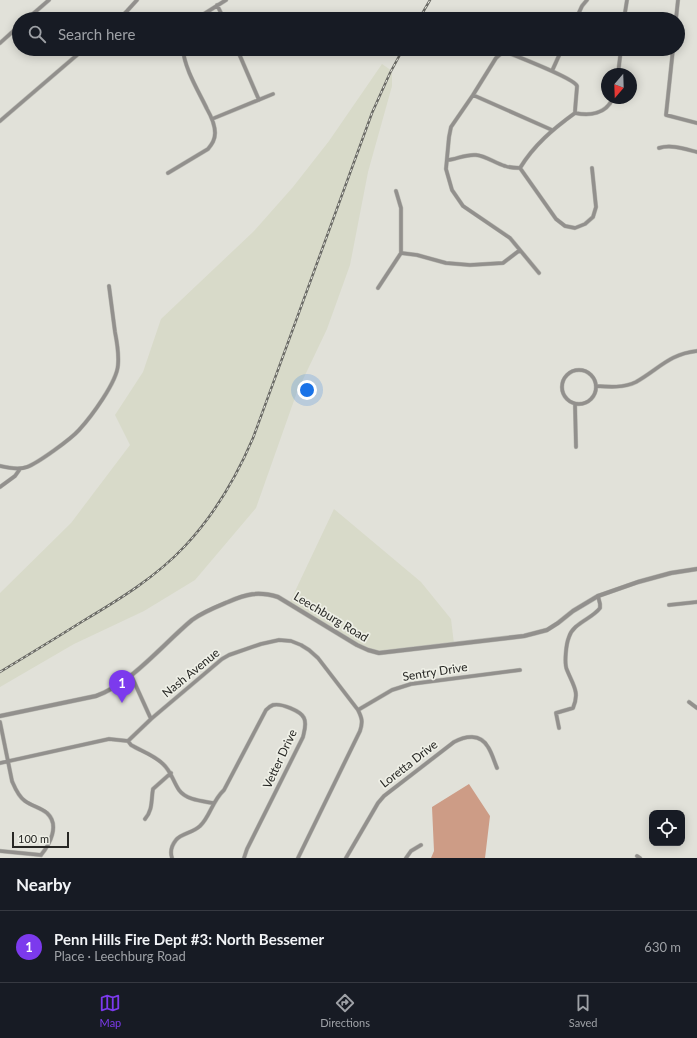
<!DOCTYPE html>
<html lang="en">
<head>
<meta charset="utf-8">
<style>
  :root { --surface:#171b24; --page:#242831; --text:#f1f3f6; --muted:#9ea1a6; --line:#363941; --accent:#7c3aed }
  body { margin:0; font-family:Lato,sans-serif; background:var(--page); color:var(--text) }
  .controls { position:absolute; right:12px; bottom:12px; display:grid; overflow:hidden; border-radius:8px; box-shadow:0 2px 10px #0003 }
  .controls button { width:36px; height:36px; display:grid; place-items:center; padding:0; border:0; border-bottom:1px solid var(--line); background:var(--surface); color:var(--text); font:20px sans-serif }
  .compass { position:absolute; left:601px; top:68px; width:36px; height:36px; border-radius:50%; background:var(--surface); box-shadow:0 2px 10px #0003; rotate:199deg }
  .scale { position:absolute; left:12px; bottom:10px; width:57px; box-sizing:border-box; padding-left:4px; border:2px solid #272724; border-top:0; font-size:11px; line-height:14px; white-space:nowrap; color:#272724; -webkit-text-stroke:3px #eeefe6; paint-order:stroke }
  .you { position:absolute; left:307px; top:390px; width:14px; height:14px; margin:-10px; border:3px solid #fff; border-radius:50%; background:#1a73e8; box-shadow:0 0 0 6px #1a73e833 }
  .badge { display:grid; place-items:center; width:26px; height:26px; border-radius:50%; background:var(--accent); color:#fff; font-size:13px; font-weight:700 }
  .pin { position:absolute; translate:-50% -33px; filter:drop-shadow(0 1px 2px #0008) }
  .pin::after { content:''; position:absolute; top:21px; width:14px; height:12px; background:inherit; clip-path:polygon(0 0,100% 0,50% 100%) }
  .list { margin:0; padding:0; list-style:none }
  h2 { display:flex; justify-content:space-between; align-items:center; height:52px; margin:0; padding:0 16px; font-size:17px }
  h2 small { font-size:13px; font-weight:400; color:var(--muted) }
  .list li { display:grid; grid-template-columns:26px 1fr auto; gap:12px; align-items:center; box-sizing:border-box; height:72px; padding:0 16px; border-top:1px solid var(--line) }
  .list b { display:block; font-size:15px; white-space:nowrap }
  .list p { margin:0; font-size:13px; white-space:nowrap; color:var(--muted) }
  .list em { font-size:13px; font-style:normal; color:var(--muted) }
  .icon { flex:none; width:22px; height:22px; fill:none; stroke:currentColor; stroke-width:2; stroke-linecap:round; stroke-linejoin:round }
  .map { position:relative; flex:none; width:697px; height:858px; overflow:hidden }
  .search { position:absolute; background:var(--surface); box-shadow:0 2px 10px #0003; left:12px; right:12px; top:12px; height:44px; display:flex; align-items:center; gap:10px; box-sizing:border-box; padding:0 14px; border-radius:22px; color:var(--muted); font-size:15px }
  .sheet { height:124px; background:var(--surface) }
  nav { display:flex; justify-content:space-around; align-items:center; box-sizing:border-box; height:56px; border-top:1px solid var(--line); background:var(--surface); font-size:11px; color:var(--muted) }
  nav a { display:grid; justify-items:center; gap:2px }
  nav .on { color:var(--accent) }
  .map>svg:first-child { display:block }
</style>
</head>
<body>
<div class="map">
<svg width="697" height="858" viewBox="0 0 697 858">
  <rect width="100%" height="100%" fill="#e1e1d9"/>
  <!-- built -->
  <path fill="#d8dac9" d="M382,64L392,71V86L368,172L350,265L327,329L297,392L256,508L195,580L144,611L74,644L0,687V593L71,523L130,445L115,415L143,372L161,319L253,232L293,187L329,141Z
    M334,509L421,582L451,619L454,644L373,651L357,645L289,604Z"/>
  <!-- forest -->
  <path fill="#cd9c86" d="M469,784L490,816L485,858H431L434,851L432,807Z"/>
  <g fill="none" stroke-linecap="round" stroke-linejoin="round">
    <defs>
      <path id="minor" d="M217,5L224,19
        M27,19L49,0
        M119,19L127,11L137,0
        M196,19L226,0
        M576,19L582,6L587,0
        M624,19L627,0
        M676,19L678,0
        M0,43L19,26
        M237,49L259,100
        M673,49L666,115L697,123
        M552,71L562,49
        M618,74L621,49
        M473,95L552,130
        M212,119L273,94
        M0,121L84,49
        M659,148C671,144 685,149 697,152
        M448,160C457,159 466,154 476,155C486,156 495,163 505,166C510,168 515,168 520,168
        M592,168L596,207L593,217L585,224L575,228L565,226L556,219L520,168C534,145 553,129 575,113C590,116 606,114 613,98
        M168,173L208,149C212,144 215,140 215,133C215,125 211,116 207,109C199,92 184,68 183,49
        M396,191L401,208V253
        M401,253L417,255L446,263L470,265L503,263L520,250
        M539,273L510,238L463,206L452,190L446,169L449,137L451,127L473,95L496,58L504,51C515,56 574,78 577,86C577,89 575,108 575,113
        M378,288L401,253
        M562 387a17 17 0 1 1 34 0a17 17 0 1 1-34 0Z
        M596,386C609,387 624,388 636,382C659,369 669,354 697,351
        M575,404L576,447
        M0,466C8,468 19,470 27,467C38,463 71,439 79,430C91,417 117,382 118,365C119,354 117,342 115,332C113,316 111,301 109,286
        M0,487L15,476L20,469
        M669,605L697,602
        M131,675L151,719
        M689,702L697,708
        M358,710L392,690L411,684L520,670
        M0,722L12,781C15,788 18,796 25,801C32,806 41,808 47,813C60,825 50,844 41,855
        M559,728L556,713L573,708C580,692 573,685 567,670C564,664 566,644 569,637C573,623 592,619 600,608V604L598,596
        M128,741L131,745C141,751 154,755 163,764C171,771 173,781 179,790C186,800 202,801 213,803
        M0,763L109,739L128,741L151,719L222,659L229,655L261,644L279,640L291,641L301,645L309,650L318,658L358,710C362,718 363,722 360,731L298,858
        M145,819C153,810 151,800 153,789L171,773
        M0,851L41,855
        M637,856L640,858
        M172,858C170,852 172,845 176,840C181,833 193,833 200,826C210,817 212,801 224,790L266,710C268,708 270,706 273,705C281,703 301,711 304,718C307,724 304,732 303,737L247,849L244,858
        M346,858L378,803L384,796L454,742C465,736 480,733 488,747C492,753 494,761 497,768
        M406,858L411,851L421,845"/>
      <path id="tertiary" d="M0,716L96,696C132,683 163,644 192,620C203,612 216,607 228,602C246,594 258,591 278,597L357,645L368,650L379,653L524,636L547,630L558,623L573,611L598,596L638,582L671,573L697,569"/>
    </defs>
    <!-- minor casing -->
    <use href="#minor" stroke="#bcbcb5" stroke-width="4.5"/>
    <!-- tertiary casing -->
    <use href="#tertiary" stroke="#bcbcb5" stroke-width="5"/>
    <!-- minor -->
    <use href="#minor" stroke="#92908d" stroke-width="3.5"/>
    <!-- tertiary -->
    <use href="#tertiary" stroke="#92908d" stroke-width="4"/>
    <defs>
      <path id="rail" d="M419,19L430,0
        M0,672C28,655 56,638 83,621C120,599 156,577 185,546C215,514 236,478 253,438L372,113L390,73L403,49"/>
    </defs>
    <!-- rail casing -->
    <use href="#rail" stroke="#6a6a65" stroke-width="2.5"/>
    <!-- rail -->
    <use href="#rail" stroke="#eeefe6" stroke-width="1" stroke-dasharray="3" stroke-linecap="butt"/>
  </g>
  <g text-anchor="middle" stroke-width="3.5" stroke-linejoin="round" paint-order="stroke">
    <!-- street labels -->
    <g font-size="12" fill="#272724" stroke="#eeefe6">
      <text transform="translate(331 617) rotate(31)" y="4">Leechburg Road</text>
      <text transform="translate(435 672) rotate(-9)" y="4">Sentry Drive</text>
      <text transform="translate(191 673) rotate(-39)" y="4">Nash Avenue</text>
      <text transform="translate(280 759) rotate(-65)" y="4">Vetter Drive</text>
      <text transform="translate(409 764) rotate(-38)" y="4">Loretta Drive</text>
    </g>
  </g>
</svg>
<div class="controls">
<button><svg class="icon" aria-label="locate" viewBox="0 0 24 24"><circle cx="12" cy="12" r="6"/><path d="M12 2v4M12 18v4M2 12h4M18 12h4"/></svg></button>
</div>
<svg class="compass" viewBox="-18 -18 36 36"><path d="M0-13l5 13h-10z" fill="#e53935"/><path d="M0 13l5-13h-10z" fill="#9ea1a6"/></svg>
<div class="scale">100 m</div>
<div class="you"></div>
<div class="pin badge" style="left:122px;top:703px">1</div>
<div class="search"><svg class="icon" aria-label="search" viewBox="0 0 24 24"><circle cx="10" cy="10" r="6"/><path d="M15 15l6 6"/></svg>Search here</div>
</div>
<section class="sheet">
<h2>Nearby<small></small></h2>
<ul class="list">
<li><span class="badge">1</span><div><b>Penn Hills Fire Dept #3: North Bessemer</b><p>Place · Leechburg Road</p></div><em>630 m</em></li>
</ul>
</section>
<nav>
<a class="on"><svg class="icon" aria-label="map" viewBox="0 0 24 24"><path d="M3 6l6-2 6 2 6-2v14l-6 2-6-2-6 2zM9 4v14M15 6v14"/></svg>Map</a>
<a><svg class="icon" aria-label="directions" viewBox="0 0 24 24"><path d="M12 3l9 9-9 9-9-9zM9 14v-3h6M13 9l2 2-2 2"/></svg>Directions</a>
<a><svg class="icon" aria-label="saved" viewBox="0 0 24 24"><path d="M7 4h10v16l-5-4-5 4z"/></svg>Saved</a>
</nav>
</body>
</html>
